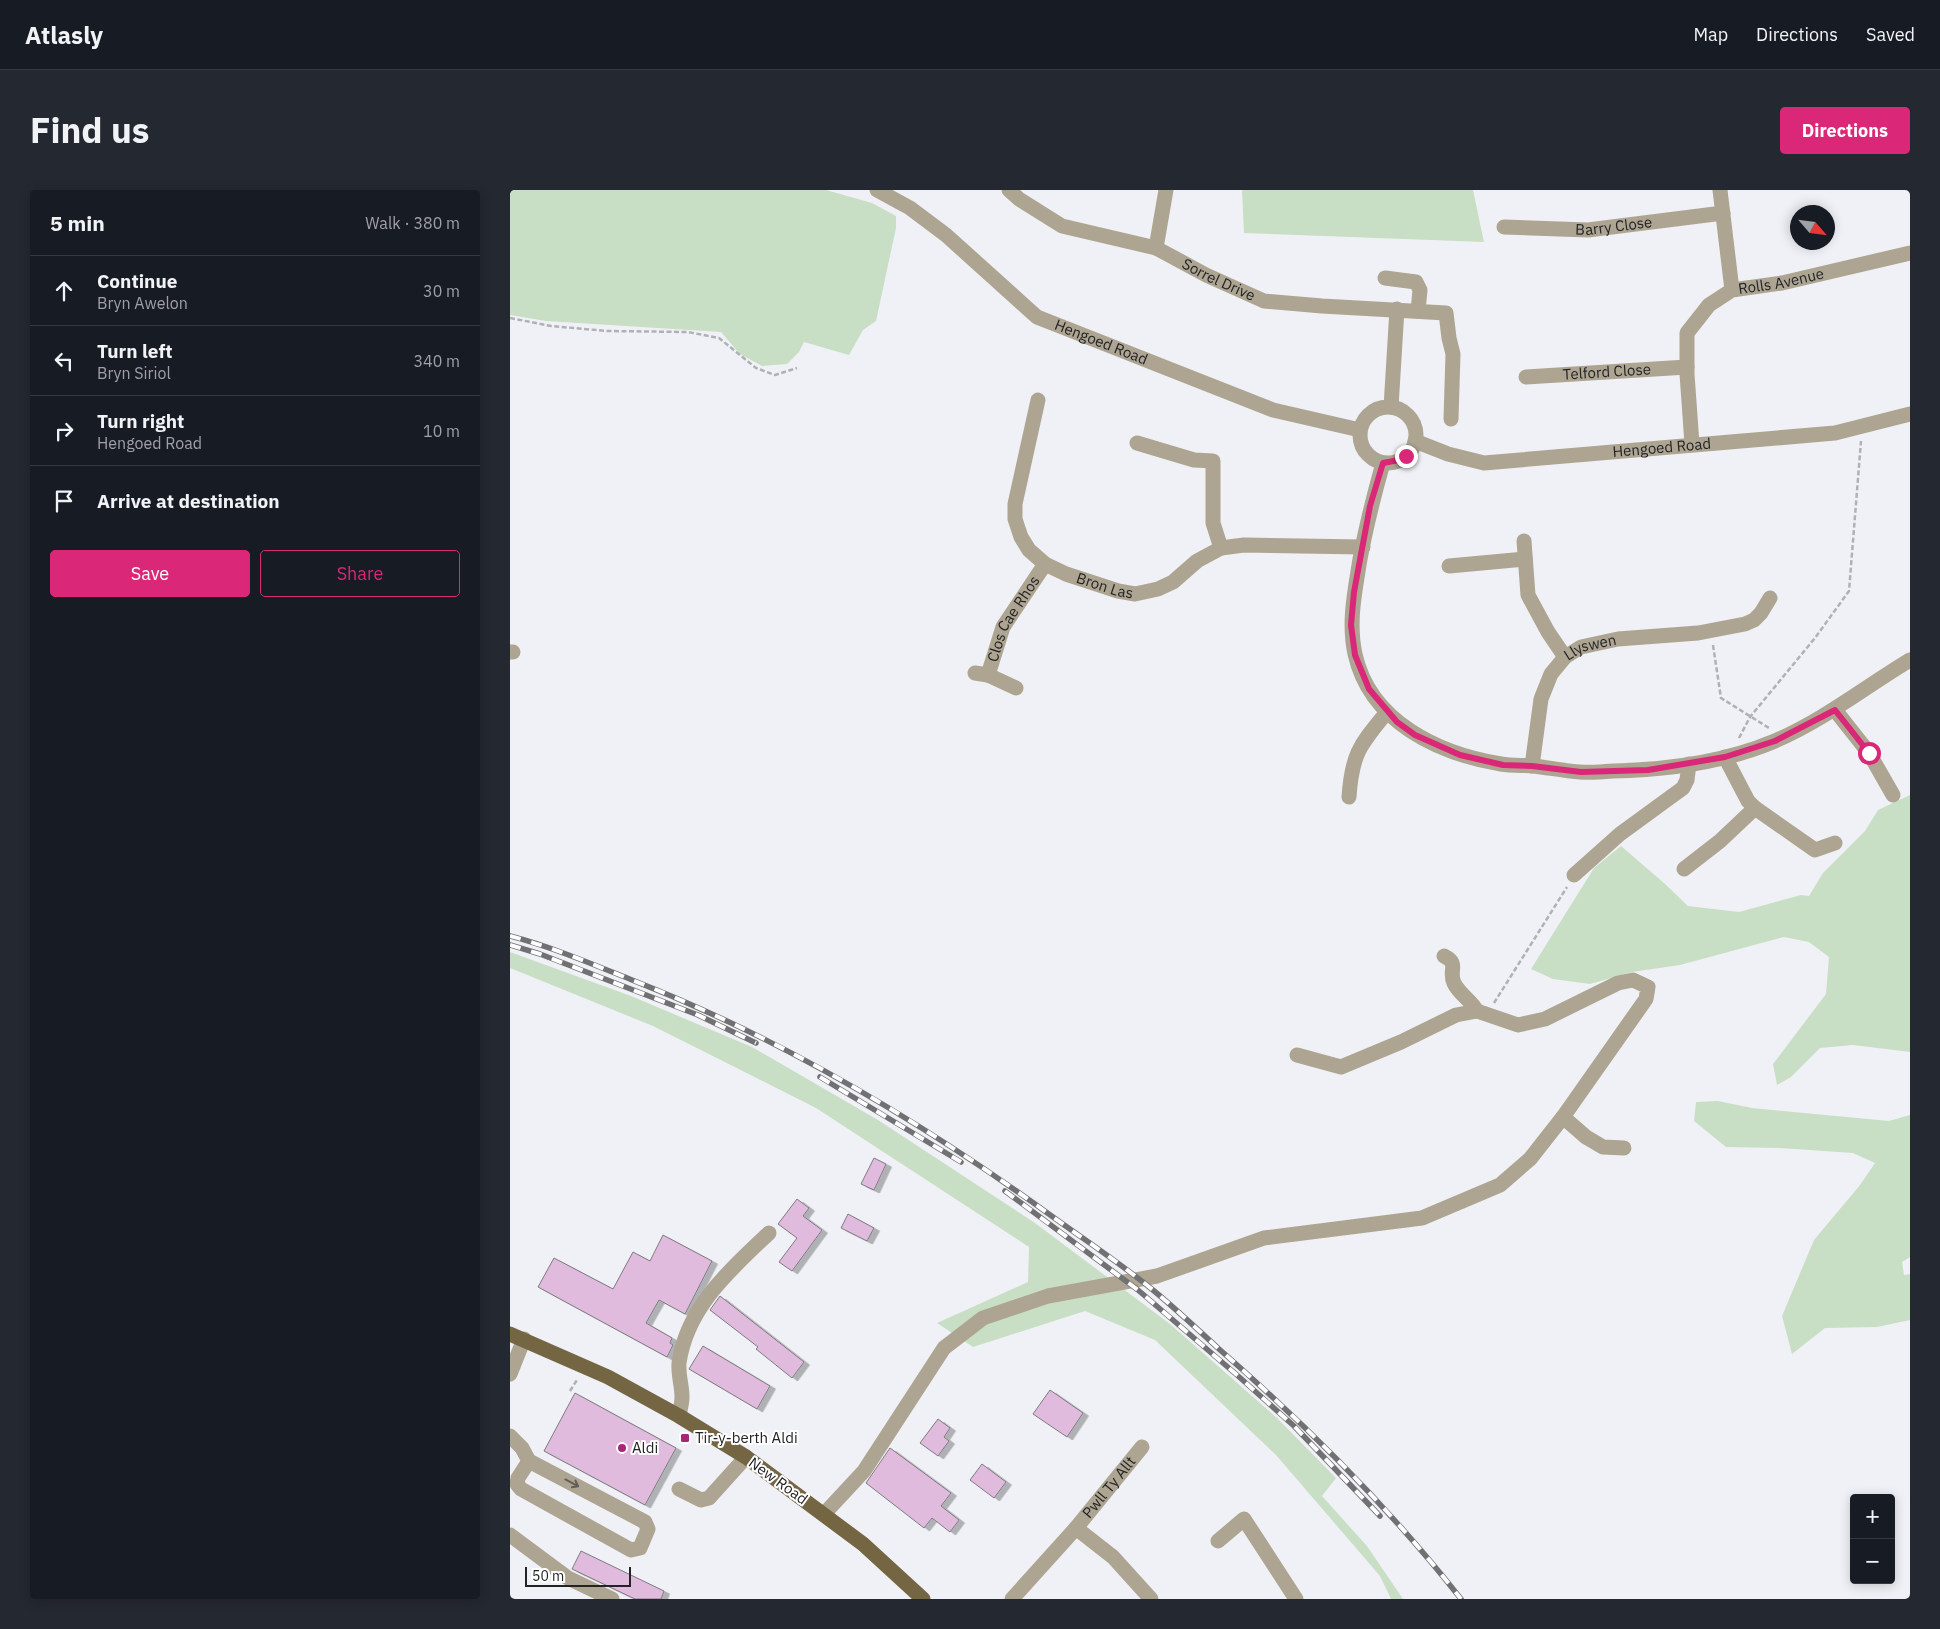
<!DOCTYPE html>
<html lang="en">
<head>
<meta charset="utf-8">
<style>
  :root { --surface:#171b24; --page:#242831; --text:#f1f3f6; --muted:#9ea1a6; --line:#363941; --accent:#db2777 }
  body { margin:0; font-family:"IBM Plex Sans",sans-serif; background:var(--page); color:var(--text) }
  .controls { position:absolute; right:15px; bottom:15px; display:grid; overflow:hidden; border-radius:5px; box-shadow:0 2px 12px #0003 }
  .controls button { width:45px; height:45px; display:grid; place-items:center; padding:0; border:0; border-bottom:1px solid var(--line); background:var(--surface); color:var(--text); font:25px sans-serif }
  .compass { position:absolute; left:1280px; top:15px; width:45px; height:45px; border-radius:50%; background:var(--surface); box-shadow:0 2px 12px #0003; rotate:118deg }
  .scale { position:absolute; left:15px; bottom:12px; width:106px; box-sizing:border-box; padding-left:5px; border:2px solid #232325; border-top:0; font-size:14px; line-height:18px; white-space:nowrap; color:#232325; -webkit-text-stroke:4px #fff; paint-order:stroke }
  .stop { position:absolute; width:15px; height:15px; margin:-11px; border:4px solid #db2777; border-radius:50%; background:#fff }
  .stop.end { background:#db2777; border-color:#fff; box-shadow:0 1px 5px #0008 }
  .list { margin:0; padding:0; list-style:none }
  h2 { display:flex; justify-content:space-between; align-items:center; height:65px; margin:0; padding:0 20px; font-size:21px }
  h2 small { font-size:16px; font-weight:400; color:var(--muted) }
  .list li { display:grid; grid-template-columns:32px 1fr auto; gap:15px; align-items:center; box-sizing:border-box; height:70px; padding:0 20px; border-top:1px solid var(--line) }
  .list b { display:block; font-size:19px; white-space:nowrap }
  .list p { margin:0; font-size:16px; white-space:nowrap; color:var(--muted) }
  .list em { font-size:16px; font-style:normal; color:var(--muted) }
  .actions { display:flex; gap:10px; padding:15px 20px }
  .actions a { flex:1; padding:11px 0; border:1px solid var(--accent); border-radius:5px; text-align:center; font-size:18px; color:var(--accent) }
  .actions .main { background:var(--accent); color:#fff }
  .icon { flex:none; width:28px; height:28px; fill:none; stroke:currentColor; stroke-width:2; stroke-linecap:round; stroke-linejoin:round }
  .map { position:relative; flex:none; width:1400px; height:1409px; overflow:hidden; border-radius:5px }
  header { display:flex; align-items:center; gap:30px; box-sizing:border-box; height:70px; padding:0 25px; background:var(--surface); border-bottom:1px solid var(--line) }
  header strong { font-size:24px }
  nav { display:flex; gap:28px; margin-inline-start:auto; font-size:18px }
  .intro { display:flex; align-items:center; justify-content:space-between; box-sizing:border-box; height:120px; padding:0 30px }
  h1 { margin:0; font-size:35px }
  .button { padding:12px 22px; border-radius:5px; background:var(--accent); color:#fff; font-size:18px; font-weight:700 }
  main { display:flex; gap:30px; padding:0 30px }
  aside { flex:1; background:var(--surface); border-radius:5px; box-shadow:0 2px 12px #0003 }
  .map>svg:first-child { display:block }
</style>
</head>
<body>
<header>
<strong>Atlasly</strong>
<nav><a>Map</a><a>Directions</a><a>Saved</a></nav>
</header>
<div class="intro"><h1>Find us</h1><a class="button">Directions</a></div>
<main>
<aside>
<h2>5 min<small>Walk · 380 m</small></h2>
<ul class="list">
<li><svg class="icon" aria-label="ahead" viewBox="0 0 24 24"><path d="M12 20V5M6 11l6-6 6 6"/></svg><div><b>Continue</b><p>Bryn Awelon</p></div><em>30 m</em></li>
<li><svg class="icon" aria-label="left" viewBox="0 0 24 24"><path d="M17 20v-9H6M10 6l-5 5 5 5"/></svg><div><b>Turn left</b><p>Bryn Siriol</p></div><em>340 m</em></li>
<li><svg class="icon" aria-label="right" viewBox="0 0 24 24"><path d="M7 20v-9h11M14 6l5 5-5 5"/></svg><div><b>Turn right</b><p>Hengoed Road</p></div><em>10 m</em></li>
<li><svg class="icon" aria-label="arrive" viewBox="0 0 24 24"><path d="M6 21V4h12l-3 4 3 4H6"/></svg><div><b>Arrive at destination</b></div></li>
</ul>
<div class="actions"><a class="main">Save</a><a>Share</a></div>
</aside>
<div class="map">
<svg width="1400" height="1409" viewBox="0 0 1400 1409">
  <defs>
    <filter id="shadow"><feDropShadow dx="5.5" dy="3" stdDeviation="0" flood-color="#0004"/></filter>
  </defs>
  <rect width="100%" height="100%" fill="#f0f1f6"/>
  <!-- green -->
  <path fill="#c8dfc5" d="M0,0H316L362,13L386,26V38L366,131L353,140L339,165L294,152L289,162L277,174L252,176L230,164L211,142L36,131L0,125Z
    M732,0H963L974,52L734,43Z
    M1400,605V862L1343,855L1310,858L1281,887L1267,895L1263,874L1316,804L1319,767L1299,752L1274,747L1170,775L1122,782L1080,794L1043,789L1021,779L1084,678L1111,656L1154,693L1178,716L1229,722L1291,705L1299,706L1313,683L1355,641L1368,620Z
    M0,762L121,806L242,857L368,930L525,1033L660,1134L767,1228L826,1288L812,1306L857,1356L893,1409H881L870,1386L766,1265L645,1150L575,1121L463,1157L427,1133L518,1092L519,1057L306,918L143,836L0,778Z
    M1208,911L1242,918L1379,931L1400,925V1067L1392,1072L1394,1085L1400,1084V1130L1367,1137L1315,1138L1282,1164L1272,1126L1304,1050L1350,995L1365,973L1343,963L1270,958L1216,957L1184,931L1186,912Z"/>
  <!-- building -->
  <path fill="#e0bbde" stroke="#7f7b7f" filter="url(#shadow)" d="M364,968L376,974L364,1000L351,994Z
    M287,1009L299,1018L293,1026L312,1040L282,1081L269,1072L287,1048L268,1034Z
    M338,1024L364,1038L357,1051L331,1038Z
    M153,1045L202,1071L175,1124L149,1110L136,1133L162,1148L160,1153L163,1155L157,1167L28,1097L44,1068L103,1099L123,1062L140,1071Z
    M210,1106L294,1172L282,1188L246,1159L248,1157L200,1120Z
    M193,1156L260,1196L247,1219L179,1179Z
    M540,1200L573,1223L557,1247L523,1224Z
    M65,1203L166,1258L135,1315L34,1261Z
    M428,1229L440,1238L434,1247L439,1251L428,1266L410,1253Z
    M380,1258L441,1303L431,1316L449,1330L440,1342L422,1328L414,1338L356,1293Z
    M472,1274L496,1292L484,1308L460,1290Z
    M71,1361L154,1401L151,1409H125L62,1379Z"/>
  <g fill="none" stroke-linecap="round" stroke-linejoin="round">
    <!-- path -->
    <path stroke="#b0b1b5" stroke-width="2.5" stroke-dasharray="5 2.5" stroke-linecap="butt" d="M0,128L41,136L97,141L178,142L209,148L246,178L265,185L287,178
      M1203,455L1211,508L1259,538
      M1229,548L1240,527L1305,448L1339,401L1351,251
      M984,813L1057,697
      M60,1201L67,1190"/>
    <!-- minor -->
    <g stroke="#ada592" stroke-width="15">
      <path id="s1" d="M367,0L400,18L436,45L527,127L763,220L850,240"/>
      <path id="s2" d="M499,0L509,9L552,36L646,58L696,85L754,111L812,116L936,123L939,148L943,164L941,229"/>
      <path d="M1210,0L1222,100"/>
      <path id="s3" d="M994,37L1078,40L1213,23"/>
      <path d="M646,58L656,0"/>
      <path d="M875,88L906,92L910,100L908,121"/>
      <path id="s4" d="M1016,187L1177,177"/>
      <path id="s5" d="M528,210L505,314V329L511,347L519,360L535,374L556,384L608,401L625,404L648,399L663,392L687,371L711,358L734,355L853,357"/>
      <path d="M881,217L887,119"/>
      <circle cx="878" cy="245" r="28"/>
      <path id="s6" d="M905,251L938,264L974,273L1325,243L1400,224"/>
      <path d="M627,253L684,270L703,271V333L711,358"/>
      <path id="s7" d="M1182,254L1177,184V143L1199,115L1222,100L1272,93L1400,63"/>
      <path d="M873,273C864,305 856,337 850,369C845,401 838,432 845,464C860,532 929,564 991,574C1002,576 1014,575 1024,576C1040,578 1055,581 1070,582C1081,583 1092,582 1103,581C1157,580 1215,572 1265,551C1314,530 1355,497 1400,470"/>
      <path d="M1014,351L1018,405L1038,442L1055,467"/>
      <path d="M939,376L1015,369"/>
      <path d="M0,462H3"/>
      <path d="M465,483L478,485L506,498"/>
      <path id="s8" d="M478,485L493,437L535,374"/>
      <path d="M1325,520L1359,563L1383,605"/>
      <path d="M1215,567L1238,611L1245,618L1305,660L1325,653"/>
      <path id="s9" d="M1022,576L1031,509L1041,484L1055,467L1071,457L1108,449L1188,443L1235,434L1244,430L1251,423L1260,408"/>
      <path d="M839,607C842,563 850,555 877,522"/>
      <path d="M1174,679L1210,651L1245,618"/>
      <path d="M1064,685L1110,644L1173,598L1177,590L1179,574"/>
      <path d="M934,766C950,774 938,780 944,793C949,804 961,810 967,821"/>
      <path d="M1053,927L1076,947L1093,957L1114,958"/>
      <path d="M0,1184L14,1149"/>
      <path d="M169,1226C170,1220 172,1213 172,1207C172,1195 168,1185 169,1173C177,1117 220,1080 259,1043"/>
      <path d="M0,1246L12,1258L19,1271L135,1332L138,1339L130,1358L121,1360L11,1299L7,1294L8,1288L19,1271"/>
      <path d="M169,1299L191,1310L199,1308L236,1267"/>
      <path d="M314,1324L354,1281L434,1158L473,1128L538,1106L647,1086L754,1048L912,1028L990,995L1020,969L1053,927L1136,809L1138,797L1123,790L1108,793L1035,829L1008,835L967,821L946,825L891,852L831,877L787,865"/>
      <path d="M566,1338L603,1367L641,1409"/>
      <path d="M0,1345L58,1388L102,1409"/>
      <path d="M708,1351L734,1329L786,1409"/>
      <path id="s10" d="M502,1409L566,1338L632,1257"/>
    </g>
    <!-- major -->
    <path stroke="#746643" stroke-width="15" d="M0,1144L98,1187L169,1226L236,1267L353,1354L413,1409"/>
    <defs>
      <path id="rail" d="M0,746C42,757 82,774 122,790C273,849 412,932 543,1027C575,1050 608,1072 638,1096C663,1116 686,1138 709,1159C796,1235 879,1317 951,1409
        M0,755L30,764L188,825L246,853
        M310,887L451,972
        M495,1001L628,1100L727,1185L784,1236L870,1326"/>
    </defs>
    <!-- rail casing -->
    <use href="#rail" stroke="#717174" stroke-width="5.5"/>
    <!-- rail -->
    <use href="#rail" stroke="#fff" stroke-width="4" stroke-dasharray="11" stroke-linecap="butt"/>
  </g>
  <!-- one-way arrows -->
  <defs><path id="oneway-shaft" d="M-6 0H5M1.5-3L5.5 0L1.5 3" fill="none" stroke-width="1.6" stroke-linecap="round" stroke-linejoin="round" transform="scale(1.25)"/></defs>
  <use stroke="#615e56" href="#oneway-shaft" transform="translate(62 1293) rotate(28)"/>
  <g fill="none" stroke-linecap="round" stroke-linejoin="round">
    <!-- route -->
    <path stroke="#db2777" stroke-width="6" d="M896,266L889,270L873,273L860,316L844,402L841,435L845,465L859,499L887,532L905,545L950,565L993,575L1022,576L1071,582L1138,580L1215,567L1265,551L1325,520L1359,563"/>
  </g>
  <!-- markers -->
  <g fill="#a52779" stroke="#fff" stroke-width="2">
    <rect x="170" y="1243" width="10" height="10" rx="2.5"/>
    <circle cx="112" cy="1258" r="5"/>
  </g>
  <g text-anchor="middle" stroke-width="4" stroke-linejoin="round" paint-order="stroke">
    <!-- street labels -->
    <g font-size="15" fill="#232325" stroke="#fff">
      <text dy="5" stroke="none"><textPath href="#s3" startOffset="110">Barry Close</textPath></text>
      <text dy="5" stroke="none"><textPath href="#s2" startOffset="231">Sorrel Drive</textPath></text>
      <text dy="5" stroke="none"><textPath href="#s7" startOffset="224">Rolls Avenue</textPath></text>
      <text dy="5" stroke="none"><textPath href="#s1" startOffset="274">Hengoed Road</textPath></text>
      <text dy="5" stroke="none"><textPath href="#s4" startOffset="81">Telford Close</textPath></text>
      <text dy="5" stroke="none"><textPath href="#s6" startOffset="251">Hengoed Road</textPath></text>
      <text dy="5" stroke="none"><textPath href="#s5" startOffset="241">Bron Las</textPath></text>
      <text dy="5" stroke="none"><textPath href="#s8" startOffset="62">Clos Cae Rhos</textPath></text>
      <text dy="5" stroke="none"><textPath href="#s9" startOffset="144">Llyswen</textPath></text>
      <text transform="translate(268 1291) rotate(36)" y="5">New Road</text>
      <text dy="5" stroke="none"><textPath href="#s10" startOffset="148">Pwll Ty Allt</textPath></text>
    </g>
    <!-- poi labels -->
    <g font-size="15" fill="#232325" stroke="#fff" text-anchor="start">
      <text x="185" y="1253">Tir-y-berth Aldi</text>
      <text x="122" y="1263">Aldi</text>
    </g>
  </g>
</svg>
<div class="controls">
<button>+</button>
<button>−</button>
</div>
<svg class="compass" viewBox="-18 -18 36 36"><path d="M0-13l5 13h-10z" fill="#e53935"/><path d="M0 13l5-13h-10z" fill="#9ea1a6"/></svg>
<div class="scale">50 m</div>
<div class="stop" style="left:1359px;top:563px"></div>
<div class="stop end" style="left:896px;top:266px"></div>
</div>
</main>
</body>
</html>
